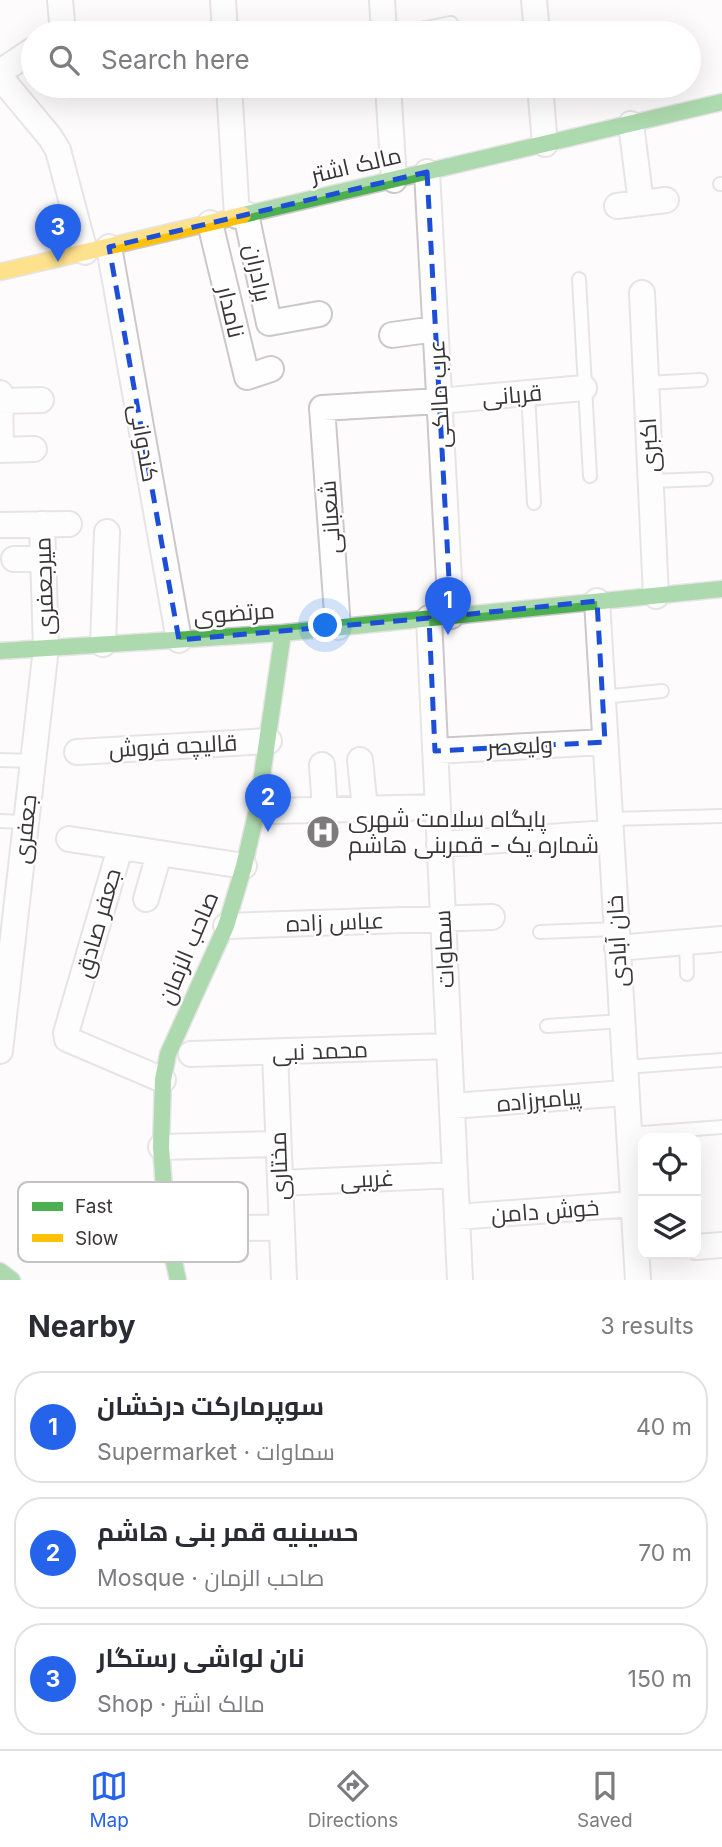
<!DOCTYPE html>
<html lang="en">
<head>
<meta charset="utf-8">
<style>
  :root { --surface:#fff; --page:#f2f2f3; --text:#2b2b33; --muted:#7c7c81; --line:#e1e1e2; --accent:#2563eb }
  body { margin:0; font-family:Inter,Cairo,sans-serif; background:var(--page); color:var(--text) }
  .controls { position:absolute; right:21px; bottom:21px; display:grid; overflow:hidden; border-radius:14px; box-shadow:0 7px 28px #0002 }
  .controls button { width:63px; height:63px; display:grid; place-items:center; padding:0; border:0; border-bottom:2px solid var(--line); background:var(--surface); color:var(--text); font:35px sans-serif }
  .you { position:absolute; left:326px; top:626px; width:24px; height:24px; margin:-18px; border:5px solid #fff; border-radius:50%; background:#1a73e8; box-shadow:0 0 0 10px #1a73e833 }
  .badge { display:grid; place-items:center; width:46px; height:46px; border-radius:50%; background:var(--accent); color:#fff; font-size:23px; font-weight:700 }
  .pin { position:absolute; translate:-50% -58px; filter:drop-shadow(0 2px 4px #0008) }
  .pin::after { content:''; position:absolute; top:37px; width:24px; height:21px; background:inherit; clip-path:polygon(0 0,100% 0,50% 100%) }
  .list { margin:0; padding:0; list-style:none }
  h2 { display:flex; justify-content:space-between; align-items:center; height:91px; margin:0; padding:0 28px; font-size:30px }
  h2 small { font-size:23px; font-weight:400; color:var(--muted) }
  .list li { display:grid; grid-template-columns:46px 1fr auto; gap:21px; align-items:center; box-sizing:border-box; height:112px; margin:0 14px 14px; padding:0 14px; border:2px solid var(--line); border-radius:28px }
  .list b { display:block; font-size:26px; white-space:nowrap }
  .list p { margin:0; font-size:23px; white-space:nowrap; color:var(--muted) }
  .list em { font-size:23px; font-style:normal; color:var(--muted) }
  .icon { flex:none; width:38px; height:38px; fill:none; stroke:currentColor; stroke-width:2; stroke-linecap:round; stroke-linejoin:round }
  .map { position:relative; flex:none; width:722px; height:1280px; overflow:hidden }
  .search { position:absolute; background:var(--surface); box-shadow:0 7px 28px #0002; left:21px; right:21px; top:21px; height:77px; display:flex; align-items:center; gap:18px; box-sizing:border-box; padding:0 24px; border-radius:38px; color:var(--muted); font-size:26px }
  .sheet { height:469px; background:var(--surface) }
  nav { display:flex; justify-content:space-around; align-items:center; box-sizing:border-box; height:98px; border-top:2px solid var(--line); background:var(--surface); font-size:19px; color:var(--muted) }
  nav a { display:grid; justify-items:center; gap:4px }
  nav .on { color:var(--accent) }
  .map>svg:first-child { display:block }
</style>
</head>
<body>
<div class="map">
<svg width="722" height="1280" viewBox="0 0 722 1280">
  <rect width="100%" height="100%" fill="#fdfbfc"/>
  <g fill="none" stroke-linecap="round" stroke-linejoin="round">
    <defs>
      <path id="lane" d="M401,33L451,23
        M720,184H722
        M579,279L590,476
        M646,383L701,380
        M528,393L534,503
        M650,481L706,479
        M602,697L662,691
        M0,760L32,761
        M610,819L722,816
        M0,821L25,822
        M540,932L616,929
        M686,942L687,974
        M547,1026L622,1021
        M625,1067L722,1060
        M629,1134L722,1127"/>
      <path id="street" d="M60,0L63,33
        M223,0L225,33
        M382,0L384,33
        M534,0L537,33
        M0,72L33,50
        M0,77L50,137L58,150L85,252
        M229,86L237,216
        M388,86L394,180
        M540,86L545,144
        M631,124L641,203
        M427,172L451,616
        M617,206L666,200
        M246,214L269,323L319,314
        M210,223L247,377L271,369
        M109,247L179,640
        M642,293L656,596
        M392,335L435,329
        M0,393L1,450
        M0,401L41,400
        M0,450L34,449
        M0,525L69,524
        M14,559H43
        M597,601L638,1280
        M429,618L460,1280
        M338,627L322,408L439,401L584,388
        M103,644L107,532
        M435,751L605,742
        M77,752L269,741
        M360,760L365,809
        M322,765L325,810
        M272,811L438,807
        M69,839L244,866
        M439,844L610,833
        M120,848L66,1033L67,1039L163,1080
        M146,899L159,854
        M226,926L492,917
        M617,948L722,939
        M0,1051L46,648L42,524
        M275,1053L284,1280
        M191,1054L449,1046
        M452,1106L626,1093
        M161,1147L278,1144
        M280,1183L455,1175
        M77,1199L167,1230L282,1227
        M457,1217L633,1204
        M696,1247L722,1245"/>
      <path id="fast" d="M243,215L722,102
        M0,651L283,633L722,589
        M0,1271L12,1280
        M178,1280L167,1230L161,1147L163,1080L168,1054L226,926L244,866L257,810L283,633"/>
      <path id="slow" d="M0,272L243,215"/>
    </defs>
    <!-- lane casing -->
    <use href="#lane" stroke="#ccc8ca" stroke-width="16"/>
    <!-- street casing -->
    <use href="#street" stroke="#ccc8ca" stroke-width="28"/>
    <!-- fast casing -->
    <use href="#fast" stroke="#ccc8ca" stroke-width="19"/>
    <!-- slow casing -->
    <use href="#slow" stroke="#ccc8ca" stroke-width="19"/>
    <!-- lane -->
    <use href="#lane" stroke="#fffeff" stroke-width="12"/>
    <!-- street -->
    <use href="#street" stroke="#fffeff" stroke-width="24"/>
    <!-- fast -->
    <use href="#fast" stroke="#4caf50" stroke-width="16"/>
    <!-- slow -->
    <use href="#slow" stroke="#ffc107" stroke-width="16"/>
  </g>
  <!-- marked area -->
  <path d="M0 0H722V1280H0ZM427,172L451,616L597,601L605,742L435,751L429,618L179,640L109,247Z" fill="#fdfbfc" fill-opacity=".55" fill-rule="evenodd"/>
  <path fill="none" stroke="#1d4ed8" stroke-width="5" stroke-dasharray="14 9" stroke-linejoin="round" d="M427,172L451,616L597,601L605,742L435,751L429,618L179,640L109,247Z"/>
  <!-- icons -->
  <defs>
    <symbol id="hospital-disc" viewBox="-11 -11 22 22"><circle r="9.5" fill="#7e7b7d" stroke="#fff"/><path d="M-5-5h3v3.5h4V-5h3V5h-3V1.5h-4V5h-3Z" fill="#fff"/></symbol>
  </defs>
  <g fill-rule="evenodd">
    <use href="#hospital-disc" x="304" y="813" width="38" height="38"/>
  </g>
  <g text-anchor="middle" stroke-width="5" stroke-linejoin="round" paint-order="stroke">
    <!-- street labels -->
    <g font-size="23" fill="#3a3638" stroke="#fff">
      <text transform="translate(356 165) rotate(-13)" y="8">مالک اشتر</text>
      <text transform="translate(258 273) rotate(78)" y="8">برادران</text>
      <text transform="translate(231 312) rotate(77)" y="8">نامدار</text>
      <text transform="translate(439 394) rotate(-93)" y="8">عرب مالکی</text>
      <text transform="translate(512 395) rotate(-5)" y="8">قربانی</text>
      <text transform="translate(144 443) rotate(80)" y="8">کندوانی</text>
      <text transform="translate(649 445) rotate(-93)" y="8">اکبری</text>
      <text transform="translate(330 517) rotate(-94)" y="8">شعبانی</text>
      <text transform="translate(44 586) rotate(-92)" y="8">میرجعفری</text>
      <text transform="translate(234 613) rotate(-4)" y="8">مرتضوی</text>
      <text transform="translate(173 746) rotate(-3)" y="8">قالیچه فروش</text>
      <text transform="translate(520 746) rotate(-3)" y="8">ولیعصر</text>
      <text transform="translate(25 829) rotate(-84)" y="8">جعفری</text>
      <text transform="translate(335 922) rotate(-2)" y="8">عباس زاده</text>
      <text transform="translate(98 923) rotate(-74)" y="8">جعفر صادق</text>
      <text transform="translate(617 941) rotate(-93)" y="8">خان آبادی</text>
      <text transform="translate(188 948) rotate(-67)" y="8">صاحب الزمان</text>
      <text transform="translate(444 949) rotate(-93)" y="8">سماوات</text>
      <text transform="translate(320 1051) rotate(-2)" y="8">محمد نبی</text>
      <text transform="translate(539 1100) rotate(-5)" y="8">پیامبرزاده</text>
      <text transform="translate(279 1166) rotate(-92)" y="8">مختاری</text>
      <text transform="translate(367 1179) rotate(-3)" y="8">غریبی</text>
      <text transform="translate(545 1211) rotate(-4)" y="8">خوش دامن</text>
    </g>
    <!-- poi labels -->
    <g font-size="23" fill="#3a3638" stroke="#fff" text-anchor="start">
      <text x="348" y="827">پایگاه سلامت شهری<tspan x="348" dy="26">شماره یک - قمربنی هاشم</tspan></text>
    </g>
  </g>
  <!-- legend -->
  <rect x="18" y="1182" width="230" height="80" rx="10" fill="#fff" stroke="#c4c3c3" stroke-width="2"/>
  <rect x="32" y="1202" width="31" height="9" fill="#4caf50"/>
  <rect x="32" y="1234" width="31" height="8" fill="#ffc107"/>
  <g font-size="19" fill="#3a3638">
    <text x="75" y="1213">Fast</text>
    <text x="75" y="1245">Slow</text>
  </g>
</svg>
<div class="controls">
<button><svg class="icon" aria-label="locate" viewBox="0 0 24 24"><circle cx="12" cy="12" r="6"/><path d="M12 2v4M12 18v4M2 12h4M18 12h4"/></svg></button>
<button><svg class="icon" aria-label="layers" viewBox="0 0 24 24"><path d="M12 4l9 5-9 5-9-5zM3 14l9 5 9-5"/></svg></button>
</div>
<div class="you"></div>
<div class="pin badge" style="left:448px;top:635px">1</div>
<div class="pin badge" style="left:268px;top:832px">2</div>
<div class="pin badge" style="left:58px;top:262px">3</div>
<div class="search"><svg class="icon" aria-label="search" viewBox="0 0 24 24"><circle cx="10" cy="10" r="6"/><path d="M15 15l6 6"/></svg>Search here</div>
</div>
<section class="sheet">
<h2>Nearby<small>3 results</small></h2>
<ul class="list">
<li><span class="badge">1</span><div><b>سوپرمارکت درخشان</b><p>Supermarket · سماوات</p></div><em>40 m</em></li>
<li><span class="badge">2</span><div><b>حسینیه قمر بنی هاشم</b><p>Mosque · صاحب الزمان</p></div><em>70 m</em></li>
<li><span class="badge">3</span><div><b>نان لواشی رستگار</b><p>Shop · مالک اشتر</p></div><em>150 m</em></li>
</ul>
</section>
<nav>
<a class="on"><svg class="icon" aria-label="map" viewBox="0 0 24 24"><path d="M3 6l6-2 6 2 6-2v14l-6 2-6-2-6 2zM9 4v14M15 6v14"/></svg>Map</a>
<a><svg class="icon" aria-label="directions" viewBox="0 0 24 24"><path d="M12 3l9 9-9 9-9-9zM9 14v-3h6M13 9l2 2-2 2"/></svg>Directions</a>
<a><svg class="icon" aria-label="saved" viewBox="0 0 24 24"><path d="M7 4h10v16l-5-4-5 4z"/></svg>Saved</a>
</nav>
</body>
</html>
